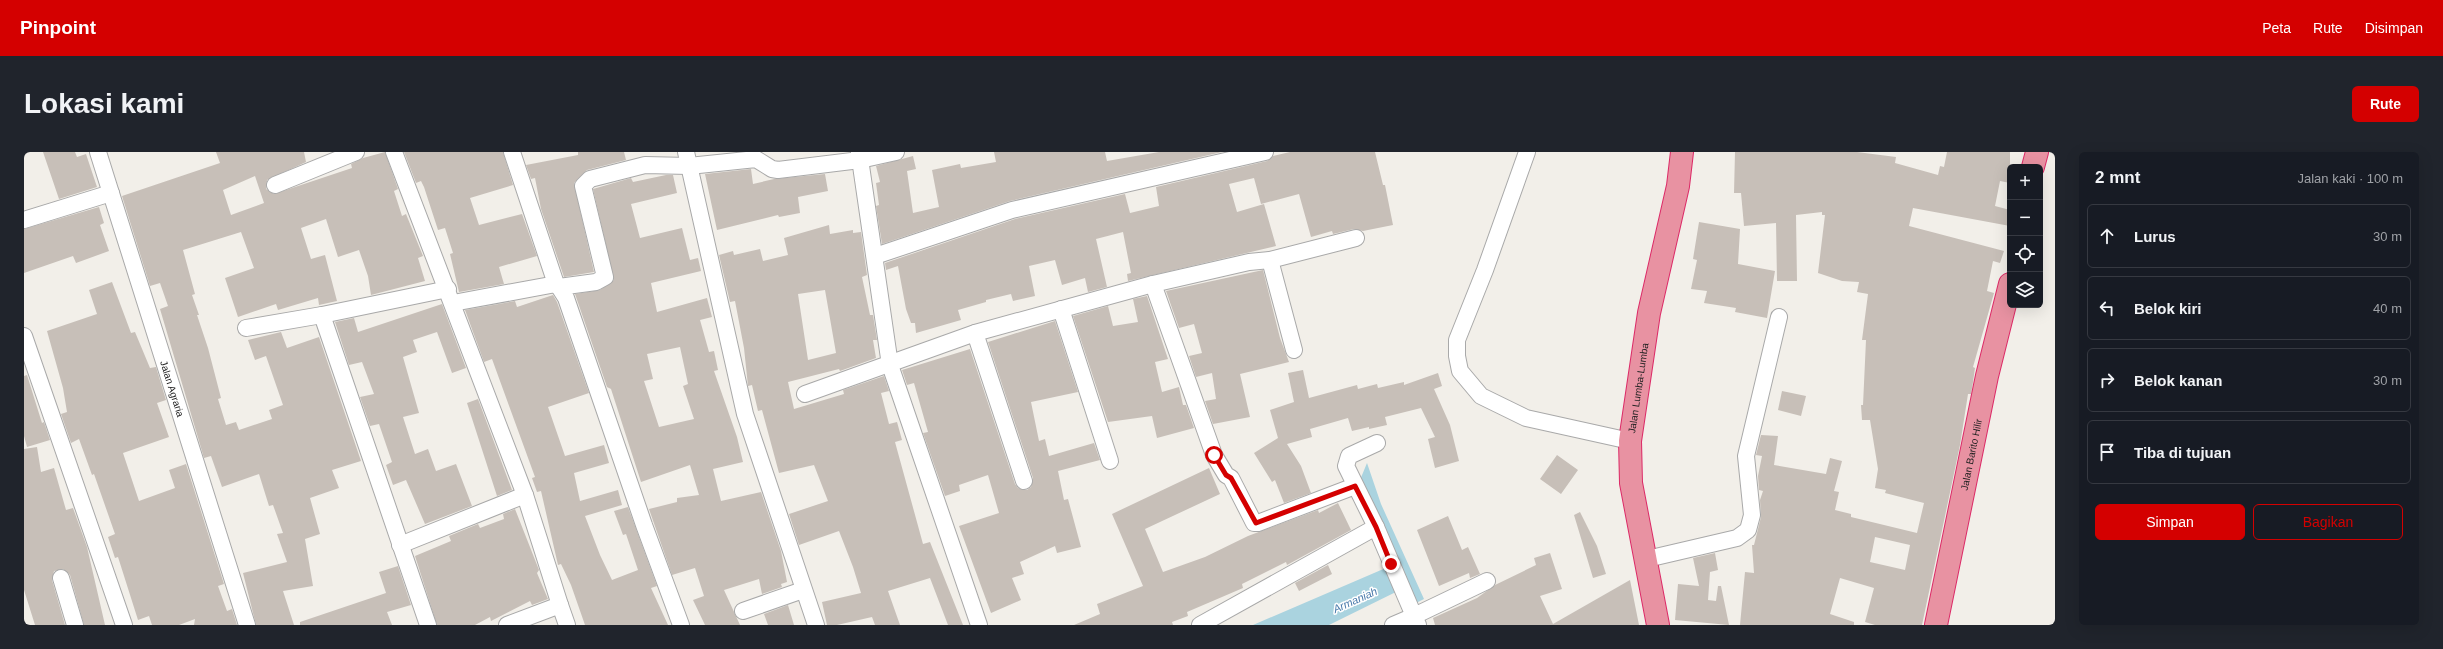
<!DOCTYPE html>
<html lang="id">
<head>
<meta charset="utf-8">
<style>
  :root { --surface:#171b24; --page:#20242c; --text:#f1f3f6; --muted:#9ea1a6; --line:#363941; --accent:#d40000 }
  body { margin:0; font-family:Helvetica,sans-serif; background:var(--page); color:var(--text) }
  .controls { position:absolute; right:12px; top:12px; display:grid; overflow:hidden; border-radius:6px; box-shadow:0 4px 16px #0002 }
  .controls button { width:36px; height:36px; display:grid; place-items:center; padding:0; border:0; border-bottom:1px solid var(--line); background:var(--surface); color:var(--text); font:20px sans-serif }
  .stop { position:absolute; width:12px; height:12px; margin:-9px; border:3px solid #d40000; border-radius:50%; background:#fff }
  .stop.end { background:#d40000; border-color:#fff; box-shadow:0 1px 4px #0008 }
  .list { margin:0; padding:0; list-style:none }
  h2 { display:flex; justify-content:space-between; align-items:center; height:52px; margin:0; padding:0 16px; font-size:17px }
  h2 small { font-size:13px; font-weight:400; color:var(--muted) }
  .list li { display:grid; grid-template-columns:26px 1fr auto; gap:12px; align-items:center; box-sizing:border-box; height:64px; margin:0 8px 8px; padding:0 8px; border:1px solid var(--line); border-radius:6px }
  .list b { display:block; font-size:15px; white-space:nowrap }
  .list em { font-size:13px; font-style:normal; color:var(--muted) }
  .actions { display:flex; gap:8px; padding:12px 16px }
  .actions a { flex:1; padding:9px 0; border:1px solid var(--accent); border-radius:6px; text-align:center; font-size:14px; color:var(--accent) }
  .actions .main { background:var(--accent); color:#fff }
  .icon { flex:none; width:22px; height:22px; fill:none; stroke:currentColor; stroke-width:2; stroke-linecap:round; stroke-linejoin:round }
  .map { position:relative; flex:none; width:2031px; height:473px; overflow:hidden; border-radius:6px }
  header { display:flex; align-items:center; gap:24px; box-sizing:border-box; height:56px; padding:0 20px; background:var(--accent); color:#fff }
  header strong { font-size:19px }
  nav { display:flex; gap:22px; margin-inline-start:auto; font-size:14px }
  .intro { display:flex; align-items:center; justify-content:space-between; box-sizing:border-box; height:96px; padding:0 24px }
  h1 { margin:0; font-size:28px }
  .button { padding:10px 18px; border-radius:6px; background:var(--accent); color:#fff; font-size:14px; font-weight:700 }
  main { display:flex; gap:24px; padding:0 24px }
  aside { flex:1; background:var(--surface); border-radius:6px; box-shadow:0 4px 16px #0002 }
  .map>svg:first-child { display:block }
</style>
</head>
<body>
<header>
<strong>Pinpoint</strong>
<nav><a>Peta</a><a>Rute</a><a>Disimpan</a></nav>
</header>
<div class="intro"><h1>Lokasi kami</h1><a class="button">Rute</a></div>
<main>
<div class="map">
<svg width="2031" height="473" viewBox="0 0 2031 473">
  <rect width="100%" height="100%" fill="#f2efe9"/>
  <!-- water -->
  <path fill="#aad3df" d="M1343,311L1357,352L1400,447L1390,452L1382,435L1305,473H1229L1371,412L1336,328Z"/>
  <!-- building -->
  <path fill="#c7bfb8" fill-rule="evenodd" d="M19,0H51L53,5L62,2L73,35L35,47Z
    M192,0H280L282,10L243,28L242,37L250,42L328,16L327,12L339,6L361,0L374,37L370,39L378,64L382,62L399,104L394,106L401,129L347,143L344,124L335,98L314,105L302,67L277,76L287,107L301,103L313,149L295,153L294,146L254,158L252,152L214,165L201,126L230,116L217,80L159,98L171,142L168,143L175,163H173L184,196L197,246L194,247L202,273L212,270L215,278L248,267L245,258L259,253L242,204L231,208L224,188L257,180L263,196L295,185L337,309L308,318L315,336L286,346L296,382L281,387L289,434L259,439L270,473H232L219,421L263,410L253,382L259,381L249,353L245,354L235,322L198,335L187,304L180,306L136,157L144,154L136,131L126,134L98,44L196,11ZM231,24L240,51L207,63L199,38Z
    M380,0H479L489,33L446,46L455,73L498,62L513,104L475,115L480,132L435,140L426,102L429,101L421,76L414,78L400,35L397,29L392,31Z
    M554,0H600L602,8L563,18L550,31L570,120L540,125L517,57L511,26L507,27L502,13L554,3Z
    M970,0H1081L1083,9L1135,0H1198L986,49L858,92L852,54L855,53L852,31L856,30L852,14L889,4L892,17L883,19L889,61L915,55L908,18L936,12L937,16L972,10Z
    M1266,0H1351L1359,33H1361L1369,73L1339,79L1330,77L1309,82L1308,79L1287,85L1275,42L1237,52L1230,26L1205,32L1213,60L1240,52L1252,94L1104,129L1103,122L1107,121L1099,80L1072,87L1083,135L1064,140L1061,126L1038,133L1031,108L1005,114L1011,144L989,149L987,142L962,148V150L934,158L937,168L892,181L891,171H887L882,157L874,114L862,118L861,111L991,67L1101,42L1106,61L1135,54L1132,35L1243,9L1249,4Z
    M1711,0H1833L1872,5L1871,11L1914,23L1916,14L1920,15L1923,0H1986V31L1976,29L1971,54L1986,58V74L1889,56L1885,74L1980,99L1976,111L1969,109L1963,139L1970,141L1949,215L1951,216L1949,230L1947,242H1944L1936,293L1898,473H1851L1841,470L1850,436L1816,426L1806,462L1830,470V473H1716L1721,420L1730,421L1728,393H1730L1737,365L1736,348L1739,339L1735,338L1734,324L1738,304L1732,303L1737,283L1754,284L1750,313L1802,322L1806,306L1818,309L1810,339L1815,340L1811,358L1827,362V365L1893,381L1900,351L1861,341L1862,338L1851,336L1854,317L1846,268H1838L1837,253H1839L1842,188H1838L1844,142L1833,140L1835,130L1818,129L1794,121L1801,63H1798V60L1772,63L1773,129H1753L1752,71L1720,74L1717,41H1710ZM1851,385L1886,393L1881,418L1846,410Z
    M727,17L729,32L750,27L801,22L804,39L774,45L776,61L755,65L754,63L693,78L681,22Z
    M642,23H649L653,41L607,52L616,86L658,76L666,108L674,106L677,119L627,131L633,160L683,146L688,165L676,168L685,200L690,199L694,218L690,219L713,285L719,310L689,317L697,349L737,340L757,399L763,430L757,432L758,435L738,442L735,427L700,438L716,473H681L669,448L680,444L671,416L648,423L625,357L653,350V346L675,343L666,313L617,330L587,237L583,235L551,142L576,138L590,128L569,37L607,26L609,30ZM656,195L664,232L659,234L670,267L635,275L620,229L629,227L623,202Z
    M75,55L80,71L76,73L85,99L52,111L49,104L0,121V77Z
    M1675,70L1716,77L1714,112L1751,119L1743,166L1711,160L1712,156L1680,151L1683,139L1667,137L1673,108L1669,107Z
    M805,73L806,82L829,78V81L837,80L843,123L838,125L846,163H849L853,188H849L852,206L816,219L815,217L764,230L770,257L820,242L819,238L860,224L865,239L857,241L865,272L873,270L878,288L871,290L899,392L906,390L939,473H924L906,426L864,439L876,473H851L848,465L813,473H803L798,450L837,441L829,415L815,379L775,393L765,362L804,349L790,313L755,321L738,258L734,259L728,233L724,234L720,196L711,149L706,150L695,103L709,99L710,103L736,97L739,109L764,103L760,86ZM801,138L812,201L784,208L774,142Z
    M1239,118L1256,186L1265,210L1216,222L1226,265L1189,272L1181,249L1192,247L1188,221L1172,225L1165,204L1178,201L1170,172L1155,176L1142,139Z
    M88,130L107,181L111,180L126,216L132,215L142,248L133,251L145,285L99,301L115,349L151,336L145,318L162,312L200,432L194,434L203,459L208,457L213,473H170L171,467L155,473H128L125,464L114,468L94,405L91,406L84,385L91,382L70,322L68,323L55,287L47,291L37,262L43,260L39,236L23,179L73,162L65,138Z
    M529,143L533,150L565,241L524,255L541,304L580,293L585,311L550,321L556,349L594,338L598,353L561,364L576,403L588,428L614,418L602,382L599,383L590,359L604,355L633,434L627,436L644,473H561L547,433L537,412L534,413L517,339L513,340L508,326L511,325L468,207L460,210L441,158L491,149L493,155Z
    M1123,144L1144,207L1131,210L1138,240L1155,235L1159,253H1162L1170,276L1133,286L1128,264L1084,270L1049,164L1084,154L1089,174L1114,170L1109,147Z
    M418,152L442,216L428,221L413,180L389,188L393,200L379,205L395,261L379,265L391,302L404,297L412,319L432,312L448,354L401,372L382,328L369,333L362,313L368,310L355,272L346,274L336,245L350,242L338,210L325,213L311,170L330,166L334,180Z
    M1031,169L1054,240L1007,250L1015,289L1021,287L1025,304L1070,291L1076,308L1034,319L1040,348L1044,347L1057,395L1033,401L1031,394L996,410L1000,422L988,426L997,448L967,461L935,374L975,361L964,323L935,333L936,339L921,344L899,281L904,280L890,231L883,233L878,218L946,197L991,332L994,336L1003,338L1007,335L1009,326L964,190Z
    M1279,218L1285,246L1333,233L1334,237L1353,232L1354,236L1380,230V233L1414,221L1418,234L1410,237L1426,273L1435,309L1411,316L1404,287L1411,285L1397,256L1361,265L1363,273L1345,277V275L1328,279L1324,266L1286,277L1288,285L1263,292L1277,314L1287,341L1260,351L1251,328L1248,330L1230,301L1254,286L1246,258L1270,250L1264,221Z
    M3,223L18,271L20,270L26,288L3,295L0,284V224Z
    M1758,239L1782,244L1777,264L1754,258Z
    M454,247L488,338L473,344L443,251Z
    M13,295L17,320L30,316L42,358L49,356L63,395L81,473H60L46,423L39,417L30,419L28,428L41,473H11L0,438V297Z
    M1533,303L1554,318L1537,342L1516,327Z
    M1185,316L1196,342L1121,377L1139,420L1181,405L1224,384L1294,358L1295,361L1314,351L1327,378L1263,413L1262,410L1218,432L1219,436L1163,460L1164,464L1148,470L1149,473H1050L1076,462L1073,452L1119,434L1088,362Z
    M491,357L515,418L513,421L524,447L508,453L506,449L467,469L466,465L451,473H413L391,404L427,389L425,384L454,372L456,376L480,367L479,362Z
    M1556,360L1573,394L1582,422L1569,426L1550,363Z
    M1424,364L1438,398L1444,395L1456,422L1446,426L1445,421L1415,434L1393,378Z
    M1526,401L1538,437L1516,444L1529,472L1606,428L1615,473H1411L1409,466L1453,446L1471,433L1512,413L1510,406Z
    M1691,401L1694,418L1686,420L1684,448L1692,449L1694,434H1697L1705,473L1651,468L1654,432L1675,434L1669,406Z
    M1304,413L1308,422L1275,439L1271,431Z
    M374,414L387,453L363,460L368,473H276V470L362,441L355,420Z
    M764,453L770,473H744L740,462Z"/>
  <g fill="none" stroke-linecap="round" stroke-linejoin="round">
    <defs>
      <g id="minor">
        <path id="s1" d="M74,0L223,473"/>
        <path d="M370,0L501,343L536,453"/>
        <path d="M488,0L532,132"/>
        <path d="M662,0L721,262L792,473"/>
        <path d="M835,0L866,213L955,473"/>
        <path d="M1503,0L1461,118L1433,188V204L1436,219L1457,244L1502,266L1606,289"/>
        <path d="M251,33L332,0"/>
        <path d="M0,68L87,41"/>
        <path d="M851,104L988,58L1241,0"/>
        <path d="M1246,108L1270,198"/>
        <path d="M1129,132L1190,303L1202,323L1207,326L1230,371H1234L1331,334"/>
        <path d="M429,151L532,132L535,135"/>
        <path d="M1037,157L1086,309"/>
        <path d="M298,163L404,473"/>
        <path d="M222,176L298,163L424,137"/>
        <path d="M951,181L1000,329"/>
        <path d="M0,184L100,473"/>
        <path d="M781,242L951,181L1129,132L1225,110L1246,108L1332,86"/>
        <path d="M1353,291L1325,304L1322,314L1352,375L1390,464L1463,429"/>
        <path d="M376,393L501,343"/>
        <path d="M1623,407L1713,386L1724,378L1728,363L1722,304L1755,165"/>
        <path d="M37,426L51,473"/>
        <path d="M719,459L779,438"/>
        <path d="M483,473L536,453L543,473"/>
        <path d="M657,473L620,373L542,146L535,135L572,130L581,125L559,34L566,27L621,13L665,14L732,7L748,17L754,18L836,8L872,0"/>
        <path d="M1176,473L1352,375"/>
        <path d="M1369,473L1390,464L1394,473"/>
      </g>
      <g id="highway">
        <path d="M2009,15L2013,0"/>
        <path id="s2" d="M1634,473L1607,331L1606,289L1625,161L1654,34L1658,0"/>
        <path id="s3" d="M1912,473L1963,224L1986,132"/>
      </g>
    </defs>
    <!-- minor casing -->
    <use href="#minor" stroke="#a9a9a9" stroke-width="18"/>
    <!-- highway casing -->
    <use href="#highway" stroke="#dc2a67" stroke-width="24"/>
    <!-- minor -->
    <use href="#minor" stroke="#fff" stroke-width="16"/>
    <!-- highway -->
    <use href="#highway" stroke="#e892a2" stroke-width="22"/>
  </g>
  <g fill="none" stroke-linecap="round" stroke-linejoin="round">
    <!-- route -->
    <path stroke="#d40000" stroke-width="5" d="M1190,303L1202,323L1207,326L1232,371L1331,334L1352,375L1367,412"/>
  </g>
  <g text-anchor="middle" stroke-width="3" stroke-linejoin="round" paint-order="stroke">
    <!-- street labels -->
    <g font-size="10" fill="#222" stroke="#fff">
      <text dy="4" stroke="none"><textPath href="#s1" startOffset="248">Jalan Agraria</textPath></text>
      <text dy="4" stroke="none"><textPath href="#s2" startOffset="240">Jalan Lumba-Lumba</textPath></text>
      <text dy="4" stroke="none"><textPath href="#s3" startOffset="174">Jalan Barito Hilir</textPath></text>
    </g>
    <!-- water labels -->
    <g font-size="11" font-style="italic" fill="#4a7aab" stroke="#fff">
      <text transform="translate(1331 448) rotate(-24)" y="4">Armaniah</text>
    </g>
  </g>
</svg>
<div class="controls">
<button>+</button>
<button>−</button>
<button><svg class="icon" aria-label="locate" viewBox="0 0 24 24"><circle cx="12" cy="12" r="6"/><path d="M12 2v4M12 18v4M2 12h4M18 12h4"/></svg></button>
<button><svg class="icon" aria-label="layers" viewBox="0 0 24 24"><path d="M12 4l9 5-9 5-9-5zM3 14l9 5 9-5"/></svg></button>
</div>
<div class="stop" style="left:1190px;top:303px"></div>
<div class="stop end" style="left:1367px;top:412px"></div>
</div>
<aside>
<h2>2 mnt<small>Jalan kaki · 100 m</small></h2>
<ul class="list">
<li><svg class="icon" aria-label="ahead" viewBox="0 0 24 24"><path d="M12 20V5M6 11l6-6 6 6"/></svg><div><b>Lurus</b></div><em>30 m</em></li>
<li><svg class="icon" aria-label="left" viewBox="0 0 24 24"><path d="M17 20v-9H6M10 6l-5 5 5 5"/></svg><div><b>Belok kiri</b></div><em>40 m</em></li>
<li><svg class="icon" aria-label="right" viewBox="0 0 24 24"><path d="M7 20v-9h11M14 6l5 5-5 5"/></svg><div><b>Belok kanan</b></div><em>30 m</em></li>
<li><svg class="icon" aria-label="arrive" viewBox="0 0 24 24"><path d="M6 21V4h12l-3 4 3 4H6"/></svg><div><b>Tiba di tujuan</b></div></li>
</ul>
<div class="actions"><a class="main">Simpan</a><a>Bagikan</a></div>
</aside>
</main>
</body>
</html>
